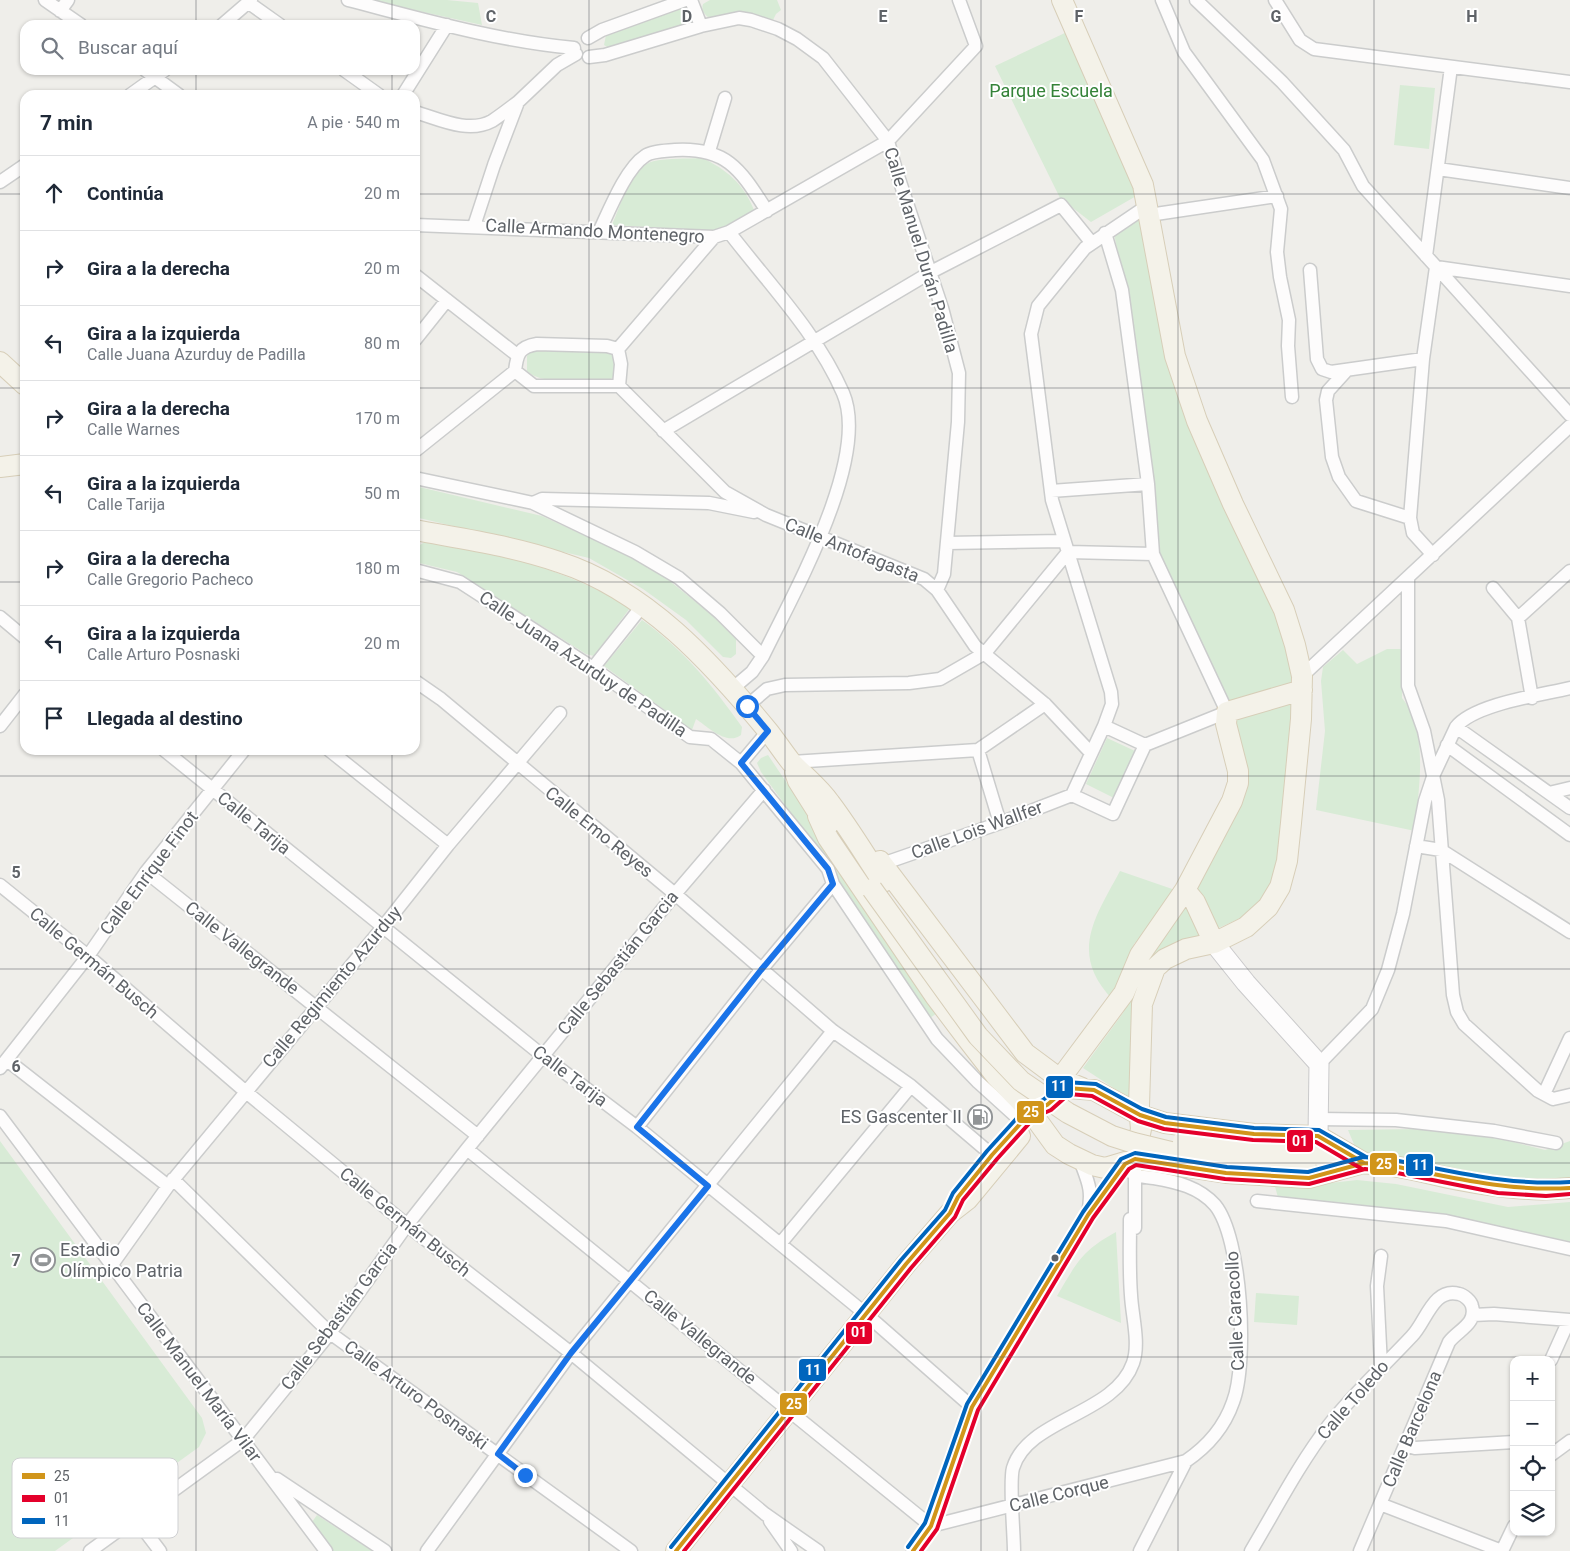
<!DOCTYPE html>
<html lang="es">
<head>
<meta charset="utf-8">
<style>
  :root { --surface:#fff; --page:#f6f6f7; --text:#1f2937; --muted:#747a83; --line:#e0e1e3 }
  body { margin:0; font-family:Roboto,sans-serif; background:var(--page); color:var(--text) }
  .controls { position:absolute; right:15px; bottom:15px; display:grid; overflow:hidden; border-radius:10px; box-shadow:0 1px 4px #0004 }
  .controls button { width:45px; height:45px; display:grid; place-items:center; padding:0; border:0; border-bottom:1px solid var(--line); background:var(--surface); color:var(--text); font:25px sans-serif }
  .stop { position:absolute; width:15px; height:15px; margin:-11px; border:4px solid #1a73e8; border-radius:50%; background:#fff }
  .stop.end { background:#1a73e8; border-color:#fff; box-shadow:0 1px 5px #0008 }
  .list { margin:0; padding:0; list-style:none }
  h2 { display:flex; justify-content:space-between; align-items:center; height:65px; margin:0; padding:0 20px; font-size:21px }
  h2 small { font-size:16px; font-weight:400; color:var(--muted) }
  .list li { display:grid; grid-template-columns:32px 1fr auto; gap:15px; align-items:center; box-sizing:border-box; height:75px; padding:0 20px; border-top:1px solid var(--line) }
  .list b { display:block; font-size:19px; white-space:nowrap }
  .list p { margin:0; font-size:16px; white-space:nowrap; color:var(--muted) }
  .list em { font-size:16px; font-style:normal; color:var(--muted) }
  .icon { flex:none; width:28px; height:28px; fill:none; stroke:currentColor; stroke-width:2; stroke-linecap:round; stroke-linejoin:round }
  .map { position:relative; flex:none; width:1570px; height:1551px; overflow:hidden }
  .search { position:absolute; background:var(--surface); box-shadow:0 1px 4px #0004; left:20px; top:20px; width:400px; height:55px; display:flex; align-items:center; gap:12px; box-sizing:border-box; padding:0 18px; border-radius:15px; color:var(--muted); font-size:19px }
  .panel { position:absolute; background:var(--surface); box-shadow:0 1px 4px #0004; left:20px; top:90px; width:400px; height:665px; border-radius:15px }
  .map>svg:first-child { display:block }
</style>
</head>
<body>
<div class="map">
<svg width="1570" height="1551" viewBox="0 0 1570 1551">
  <rect width="100%" height="100%" fill="#efeeea"/>
  <!-- green -->
  <path fill="#d8ebd6" d="M369,0H447L478,3L482,25Z
    M710,0H777L781,10L776,14L773,20C751,13 731,13 709,18C704,14 701,10 703,4Z
    M678,8L683,9L690,16L687,25L609,48L604,45L606,35Z
    M1067,32L1138,195L1091,222L1060,198L995,66Z
    M1400,85L1435,88L1429,149L1394,145Z
    M702,158C726,169 744,184 754,210L744,218L716,231L612,225C620,207 632,165 654,161C669,158 686,159 702,158Z
    M1141,218L1156,298L1280,618L1293,683L1229,706L1162,565L1158,549L1137,346L1114,234Z
    M532,349L608,350L614,356V376L609,381C587,380 542,386 527,371V356Z
    M415,486L542,516L629,556L666,578L713,616L736,639V654L731,658L723,657L686,620L643,589L589,558L415,517Z
    M430,539C501,554 568,570 630,608L594,656L586,654L457,572L415,562L418,546Z
    M642,620C683,649 713,686 742,727L741,735C727,746 708,727 696,719L692,730L604,666Z
    M1387,649H1403L1402,698C1430,732 1418,790 1415,831L1316,810L1325,731L1321,681L1323,667L1343,650L1357,664Z
    M1294,697L1281,866L1268,897L1245,916L1212,931L1194,885L1234,805L1232,716Z
    M1107,738L1135,751L1114,798L1086,784Z
    M768,755L940,1011L930,1018L831,868L761,772L757,763L761,758Z
    M1120,871L1178,891L1134,944L1113,1000C1069,954 1094,919 1120,871Z
    M1185,905L1205,936L1148,961L1134,993L1131,1017L1129,1098L1083,1068L1123,1013L1134,978Z
    M1419,1129L1485,1135L1545,1150L1570,1141V1182L1555,1185L1379,1160L1356,1149L1348,1130Z
    M0,1141L202,1418L206,1433L199,1447L55,1551H0Z
    M1357,1180L1396,1184L1508,1207L1570,1202V1244L1531,1234L1279,1201L1274,1183L1313,1185Z
    M1116,1232L1121,1323L1057,1296C1076,1264 1081,1251 1116,1232Z
    M1256,1293L1299,1296L1297,1325L1254,1322Z
    M317,1515L372,1551H333L312,1522Z"/>
  <g fill="none" stroke-linecap="round" stroke-linejoin="round">
    <defs>
      <path id="street" d="M45,0L81,25
        M348,0C422,19 497,41 574,48
        M691,0L701,26
        M1162,0L1184,52L1263,160L1281,209L1277,252L1280,277L1289,320L1288,346L1292,397
        M1196,0L1282,82L1344,150L1363,186L1570,415
        M1275,0L1300,40L1314,49L1570,82
        M249,3L280,25
        M60,11L68,0
        M222,25L251,0
        M588,38L602,30L685,0
        M589,57L605,55L701,26L739,18L751,20L778,29L797,39L823,58L888,141L896,170L942,308L959,373L958,422L944,574L937,590
        M145,70L179,95
        M344,70L379,95
        M130,95L165,70
        M403,95L447,25
        M415,112C439,119 468,134 492,121C501,115 510,108 518,102
        M709,151L725,98
        M1438,169L1570,188
        M0,182L25,165
        M1149,215L1277,196
        M415,225L714,237L729,232C768,283 817,333 843,393C871,458 792,596 763,656L752,672L732,689
        M474,226L494,165L518,102L557,65L576,54
        M599,232C609,211 626,168 645,156C651,151 666,151 675,150C728,147 741,171 767,211
        M729,232L888,141L976,46L959,0
        M1105,233L1122,290L1148,484L1153,554L1227,712L1145,745L1113,814L1072,795L1104,726L1145,745
        M1426,256L1451,67
        M1310,270L1317,359L1322,369L1331,372L1423,359
        M415,275L517,355
        M415,340L447,300
        M537,344L607,346L618,349L621,364L619,386H534L515,371C517,354 519,347 537,344Z
        M618,349L714,237
        M1347,370L1328,391L1326,400L1332,457L1339,477L1356,501L1410,518
        M619,386L725,492L766,515L924,579L937,590L975,646L1045,704L1091,753
        M663,431L931,272L1061,205L1091,242
        M415,451L515,371
        M415,478L533,503L635,552L679,578L720,613L763,656
        M1051,491L1148,484
        M533,503L542,499L709,503L754,512
        M947,543L1064,541
        M1433,555L1413,533L1410,518L1423,359L1436,267L1570,286
        M415,570L460,582L593,668L690,737L711,739L741,763L828,869L833,884L937,1039L978,1082L1021,1121
        M1408,577V686L1424,731L1438,800L1453,995L1457,1012L1464,1024L1538,1091L1553,1099L1570,1095
        M1493,588L1518,618
        M0,617L25,638
        M593,668L643,605
        M1302,676L1570,426
        M415,681L441,699L675,894L833,1031L911,1086L992,1155
        M1532,698L1518,618L1570,571
        M747,706L767,689L785,685L909,683L940,679L985,653L1068,552L1153,554
        M0,726L25,694
        M1104,726L1112,704L1111,692L1052,500L1031,334L1038,306L1085,248L1147,206
        M1456,727L1570,808
        M1447,745L1570,835
        M164,750L543,1056L637,1127L867,1315L972,1407
        M329,750L448,845
        M978,750L1000,823
        M792,762L978,750L1045,704
        M741,763L768,731
        M1549,793L1570,788
        M1416,846L1441,850L1570,932
        M882,864L1000,823L1072,795
        M146,872L478,1136
        M0,885L88,956L246,1092L407,1225L571,1353L765,1514L818,1551
        M7,1060L168,1186
        M1319,1064L1372,1009L1388,970L1403,914L1425,801L1434,774L1456,727C1474,704 1541,695 1570,688
        M0,1068L88,956L146,872L244,750
        M1544,1094L1570,1038
        M0,1116L326,1551
        M1318,1119L1396,1120L1494,1131L1556,1143
        M637,1127L761,970L833,884
        M467,1149L931,1526
        M1080,1160C1088,1182 1093,1190 1088,1213
        M1135,1168V1228
        M173,1179L330,1333L631,1551
        M1257,1201L1446,1221L1570,1249
        M780,1244L911,1086
        M111,1266L168,1186L383,927L448,845L560,713
        M1473,1315L1494,1314L1570,1320
        M1551,1360L1569,1320
        M1381,1366L1377,1286L1381,1256
        M1405,1445L1415,1448L1514,1442
        M1551,1455L1570,1441
        M277,1479L385,1551
        M1380,1504L1502,1551L1514,1526
        M135,1518L160,1551
        M770,1521L791,1551
        M90,1551L243,1440L330,1333L407,1225L467,1149L675,894L764,790
        M427,1551L571,1353L833,1031
        M913,1551L931,1526L972,1407L1088,1215L1125,1164C1127,1167 1131,1173 1135,1175C1140,1177 1148,1177 1154,1178C1177,1182 1199,1187 1215,1205C1242,1238 1248,1363 1233,1402C1224,1428 1208,1446 1186,1461L931,1526
        M1014,1551C1014,1533 1009,1482 1013,1468C1028,1418 1115,1415 1133,1363C1140,1343 1132,1316 1131,1295C1129,1270 1130,1244 1130,1219
        M1140,1551L1186,1461
        M1251,1551C1276,1509 1299,1464 1329,1425C1354,1393 1384,1366 1412,1336C1426,1322 1433,1287 1459,1294C1464,1295 1471,1301 1472,1306C1477,1324 1458,1330 1449,1342L1360,1551"/>
      <path id="secondary" d="M1214,943L1246,983L1319,1064L1318,1136"/>
      <path id="primary" d="M1062,0L1143,185L1175,356L1197,421L1233,504L1284,610L1295,645L1302,676L1301,719L1291,823L1287,861L1280,887L1268,907L1246,927L1214,943L1186,949L1165,959L1155,968L1142,1004L1139,1107L1141,1129L1135,1159
        M0,362L25,385
        M0,467L25,464
        M415,530C463,539 513,546 559,562C646,590 712,663 768,731C776,741 783,752 791,762C804,776 819,787 830,803C849,828 865,855 883,882
        M795,772L798,781L827,827
        M818,816L828,838L935,996L969,1041L996,1076L1031,1112L1055,1145L1069,1154L1092,1165L1105,1168L1135,1159L1226,1173L1309,1178L1364,1163
        M880,861L1025,1053L1060,1079L1082,1088
        M1185,890L1195,902L1214,943
        M1069,1088L1094,1090L1140,1115L1165,1123L1254,1134L1318,1136L1364,1163
        M1054,1097L1060,1079L1124,993L1140,955L1185,890L1232,801L1238,783V771L1226,724L1227,712L1302,690
        M1306,1153L1352,1161
        M1352,1164C1388,1161 1423,1173 1459,1180C1496,1187 1532,1192 1570,1188
        M676,1551L906,1264L950,1213L968,1199L1020,1136"/>
    </defs>
    <!-- street casing -->
    <use href="#street" stroke="#cbcccc" stroke-width="15"/>
    <!-- secondary casing -->
    <use href="#secondary" stroke="#cacacb" stroke-width="21"/>
    <!-- primary casing -->
    <use href="#primary" stroke="#d7ceb8" stroke-width="22"/>
    <!-- street -->
    <use href="#street" stroke="#fdfcfc" stroke-width="12"/>
    <!-- secondary -->
    <use href="#secondary" stroke="#fdfcfc" stroke-width="19"/>
    <!-- primary -->
    <use href="#primary" stroke="#f4f2e9" stroke-width="20"/>
    <defs>
      <path id="primary-bridge" d="M872,889L978,1036L1021,1081L1068,1113L1112,1136L1134,1143L1179,1154L1306,1168
        M1183,1141L1306,1153"/>
    </defs>
    <!-- primary-bridge casing -->
    <use href="#primary-bridge" stroke="#d7ceb8" stroke-width="22" stroke-linecap="butt"/>
    <!-- primary-bridge -->
    <use href="#primary-bridge" stroke="#f4f2e9" stroke-width="20"/>
    <defs>
      <path id="bus-1" d="M676,1551L906,1264L950,1213L958,1197L992,1155L1031,1112L1047,1105L1067,1088L1094,1090L1140,1115L1165,1123L1254,1134L1318,1136L1364,1163L1383,1164C1446,1176 1506,1192 1570,1188
        M913,1551L931,1526L972,1407L1088,1215L1125,1164L1135,1159L1226,1173L1309,1178L1364,1163L1385,1165"/>
      <path id="bus-2" d="M684,1551L911,1268L955,1217L963,1200L997,1159L1035,1117L1051,1110L1069,1094L1092,1096L1138,1121L1164,1129L1253,1140L1316,1142L1362,1169L1382,1170L1498,1193L1546,1196L1570,1194
        M921,1551L937,1529L978,1410L1093,1218L1129,1169L1136,1165L1225,1179L1309,1184L1365,1169L1384,1171"/>
      <path id="bus-3" d="M671,1547L901,1260L945,1210L953,1193L987,1151L1027,1107L1043,1100L1065,1082L1096,1084L1142,1109L1166,1117L1254,1128L1319,1130L1366,1157L1384,1158C1446,1170 1506,1186 1570,1182
        M908,1547L925,1523L967,1404L1083,1212L1121,1159L1135,1153L1227,1167L1308,1172L1363,1157L1386,1159"/>
    </defs>
    <!-- bus-1 casing -->
    <use href="#bus-1" stroke="#fff" stroke-width="8"/>
    <!-- bus-2 casing -->
    <use href="#bus-2" stroke="#fff" stroke-width="8"/>
    <!-- bus-3 casing -->
    <use href="#bus-3" stroke="#fff" stroke-width="8"/>
    <!-- bus-1 -->
    <use href="#bus-1" stroke="#d1951a" stroke-width="4"/>
    <!-- bus-2 -->
    <use href="#bus-2" stroke="#e4002b" stroke-width="4"/>
    <!-- bus-3 -->
    <use href="#bus-3" stroke="#0065bd" stroke-width="4"/>
  </g>
  <g fill="none" stroke-linecap="round" stroke-linejoin="round">
    <!-- route -->
    <path stroke="#1a73e8" stroke-width="6" d="M525,1475L498,1454L571,1353L708,1186L637,1127L761,970L833,884L828,869L741,763L768,731L747,706"/>
  </g>
  <!-- grid -->
  <path fill="none" stroke="#5f6368" stroke-width="1" stroke-opacity="0.55" d="M196,0V25M392,0V25M589,0V1551M785,0V1551M981,0V1551M1178,0V1551M1374,0V1551M196,70V95M392,70V95M0,194H25M415,194H1570M0,388H25M415,388H1570M0,582H25M415,582H1570M196,750V1551M392,750V1551M0,776H1570M0,969H1570M0,1163H1570M0,1357H1570"/>
  <!-- icons -->
  <defs>
    <symbol id="fuel-ring" viewBox="-11 -11 22 22"><circle r="9.5" fill="#fff" stroke="#919496" stroke-width="1.5"/><path d="M-5.5-6h7V0h2V4h1.3V-2.5L3-4.5l.8-.8L6-3V5H2.5V1h-1V6h-7ZM-4.2-4.7v3.2H.2V-4.7Z" fill="#919496"/></symbol>
    <symbol id="stadium-ring" viewBox="-11 -11 22 22"><circle r="9.5" fill="#fff" stroke="#919496" stroke-width="1.5"/><path d="M0-5a6.5 5 0 1 0 0 10a6.5 5 0 1 0 0-10ZM-3.5-1.8h7v3.6h-7Z" fill="#919496"/></symbol>
  </defs>
  <g fill-rule="evenodd">
    <use href="#fuel-ring" x="966" y="1103" width="28" height="28"/>
    <use href="#stadium-ring" x="29" y="1246" width="28" height="28"/>
  </g>
  <!-- markers -->
  <circle fill="#5f6368" stroke="#fff" stroke-width="2" cx="1055" cy="1258" r="4.5"/>
  <g text-anchor="middle" stroke-width="4" stroke-linejoin="round" paint-order="stroke">
    <!-- park labels -->
    <g font-size="18" fill="#348238" stroke="#fff">
      <text x="1051" y="97">Parque Escuela</text>
    </g>
    <!-- street labels -->
    <g font-size="18" fill="#5f6368" stroke="#fff">
      <text transform="translate(595 231) rotate(3)" y="6">Calle Armando Montenegro</text>
      <text transform="translate(921 250) rotate(73)" y="6">Calle Manuel Durán Padilla</text>
      <text transform="translate(852 550) rotate(22)" y="6">Calle Antofagasta</text>
      <text transform="translate(583 664) rotate(34)" y="6">Calle Juana Azurduy de Padilla</text>
      <text transform="translate(254 823) rotate(39)" y="6">Calle Tarija</text>
      <text transform="translate(977 830) rotate(-20)" y="6">Calle Lois Wallfer</text>
      <text transform="translate(599 832) rotate(39)" y="6">Calle Emo Reyes</text>
      <text transform="translate(149 873) rotate(-53)" y="6">Calle Enrique Finot</text>
      <text transform="translate(242 948) rotate(38)" y="6">Calle Vallegrande</text>
      <text transform="translate(94 963) rotate(40)" y="6">Calle Germán Busch</text>
      <text transform="translate(618 963) rotate(-51)" y="6">Calle Sebastián Garcia</text>
      <text transform="translate(332 987) rotate(-50)" y="6">Calle Regimiento Azurduy</text>
      <text transform="translate(570 1076) rotate(37)" y="6">Calle Tarija</text>
      <text transform="translate(405 1222) rotate(39)" y="6">Calle Germán Busch</text>
      <text transform="translate(1235 1311) rotate(-93)" y="6">Calle Caracollo</text>
      <text transform="translate(339 1316) rotate(-53)" y="6">Calle Sebastián Garcia</text>
      <text transform="translate(700 1337) rotate(39)" y="6">Calle Vallegrande</text>
      <text transform="translate(199 1382) rotate(53)" y="6">Calle Manuel María Vilar</text>
      <text transform="translate(416 1395) rotate(36)" y="6">Calle Arturo Posnaski</text>
      <text transform="translate(1353 1400) rotate(-49)" y="6">Calle Toledo</text>
      <text transform="translate(1412 1429) rotate(-67)" y="6">Calle Barcelona</text>
      <text transform="translate(1059 1494) rotate(-14)" y="6">Calle Corque</text>
    </g>
    <!-- poi labels -->
    <g font-size="18" fill="#5f6368" stroke="#fff" text-anchor="end">
      <text x="962" y="1123">ES Gascenter II</text>
      <text x="60" y="1256" text-anchor="start">Estadio<tspan x="60" dy="21">Olímpico Patria</tspan></text>
    </g>
  </g>
  <!-- legend -->
  <rect x="12" y="1458" width="166" height="80" rx="8" fill="#fff" stroke="#cfd0d2" stroke-width="1"/>
  <rect x="22" y="1473" width="23" height="6" fill="#d1951a"/>
  <rect x="22" y="1495" width="23" height="7" fill="#e4002b"/>
  <rect x="22" y="1518" width="23" height="6" fill="#0065bd"/>
  <g font-size="14" fill="#5f6368">
    <text x="54" y="1481">25</text>
    <text x="54" y="1503">01</text>
    <text x="54" y="1526">11</text>
  </g>
  <g font-size="16" text-anchor="middle" font-weight="bold" fill="#5f6368" stroke="#fff" stroke-width="4" stroke-linejoin="round" paint-order="stroke">
    <text x="491" y="22">C</text>
    <text x="687" y="22">D</text>
    <text x="883" y="22">E</text>
    <text x="1079" y="22">F</text>
    <text x="1276" y="22">G</text>
    <text x="1472" y="22">H</text>
    <text x="16" y="878">5</text>
    <text x="16" y="1072">6</text>
    <text x="16" y="1266">7</text>
  </g>
  <g stroke="#fff" stroke-width="2">
    <rect x="1045" y="1075" width="29" height="24" rx="5" fill="#0065bd"/>
    <rect x="1016" y="1100" width="29" height="24" rx="5" fill="#d1951a"/>
    <rect x="1286" y="1129" width="28" height="24" rx="5" fill="#e4002b"/>
    <rect x="1369" y="1152" width="29" height="24" rx="5" fill="#d1951a"/>
    <rect x="1405" y="1153" width="29" height="24" rx="5" fill="#0065bd"/>
    <rect x="845" y="1321" width="28" height="24" rx="5" fill="#e4002b"/>
    <rect x="798" y="1358" width="29" height="24" rx="5" fill="#0065bd"/>
    <rect x="779" y="1392" width="29" height="24" rx="5" fill="#d1951a"/>
  </g>
  <g font-size="14" text-anchor="middle" font-weight="bold" fill="#fff">
    <text x="1059" y="1091">11</text>
    <text x="1031" y="1117">25</text>
    <text x="1300" y="1146">01</text>
    <text x="1384" y="1169">25</text>
    <text x="1420" y="1170">11</text>
    <text x="859" y="1337">01</text>
    <text x="813" y="1375">11</text>
    <text x="794" y="1409">25</text>
  </g>
</svg>
<div class="controls">
<button>+</button>
<button>−</button>
<button><svg class="icon" aria-label="locate" viewBox="0 0 24 24"><circle cx="12" cy="12" r="6"/><path d="M12 2v4M12 18v4M2 12h4M18 12h4"/></svg></button>
<button><svg class="icon" aria-label="layers" viewBox="0 0 24 24"><path d="M12 4l9 5-9 5-9-5zM3 14l9 5 9-5"/></svg></button>
</div>
<div class="stop" style="left:747px;top:706px"></div>
<div class="stop end" style="left:525px;top:1475px"></div>
<div class="search"><svg class="icon" aria-label="search" viewBox="0 0 24 24"><circle cx="10" cy="10" r="6"/><path d="M15 15l6 6"/></svg>Buscar aquí</div>
<section class="panel">
<h2>7 min<small>A pie · 540 m</small></h2>
<ul class="list">
<li><svg class="icon" aria-label="ahead" viewBox="0 0 24 24"><path d="M12 20V5M6 11l6-6 6 6"/></svg><div><b>Continúa</b></div><em>20 m</em></li>
<li><svg class="icon" aria-label="right" viewBox="0 0 24 24"><path d="M7 20v-9h11M14 6l5 5-5 5"/></svg><div><b>Gira a la derecha</b></div><em>20 m</em></li>
<li><svg class="icon" aria-label="left" viewBox="0 0 24 24"><path d="M17 20v-9H6M10 6l-5 5 5 5"/></svg><div><b>Gira a la izquierda</b><p>Calle Juana Azurduy de Padilla</p></div><em>80 m</em></li>
<li><svg class="icon" aria-label="right" viewBox="0 0 24 24"><path d="M7 20v-9h11M14 6l5 5-5 5"/></svg><div><b>Gira a la derecha</b><p>Calle Warnes</p></div><em>170 m</em></li>
<li><svg class="icon" aria-label="left" viewBox="0 0 24 24"><path d="M17 20v-9H6M10 6l-5 5 5 5"/></svg><div><b>Gira a la izquierda</b><p>Calle Tarija</p></div><em>50 m</em></li>
<li><svg class="icon" aria-label="right" viewBox="0 0 24 24"><path d="M7 20v-9h11M14 6l5 5-5 5"/></svg><div><b>Gira a la derecha</b><p>Calle Gregorio Pacheco</p></div><em>180 m</em></li>
<li><svg class="icon" aria-label="left" viewBox="0 0 24 24"><path d="M17 20v-9H6M10 6l-5 5 5 5"/></svg><div><b>Gira a la izquierda</b><p>Calle Arturo Posnaski</p></div><em>20 m</em></li>
<li><svg class="icon" aria-label="arrive" viewBox="0 0 24 24"><path d="M6 21V4h12l-3 4 3 4H6"/></svg><div><b>Llegada al destino</b></div></li>
</ul>
</section>
</div>
</body>
</html>
